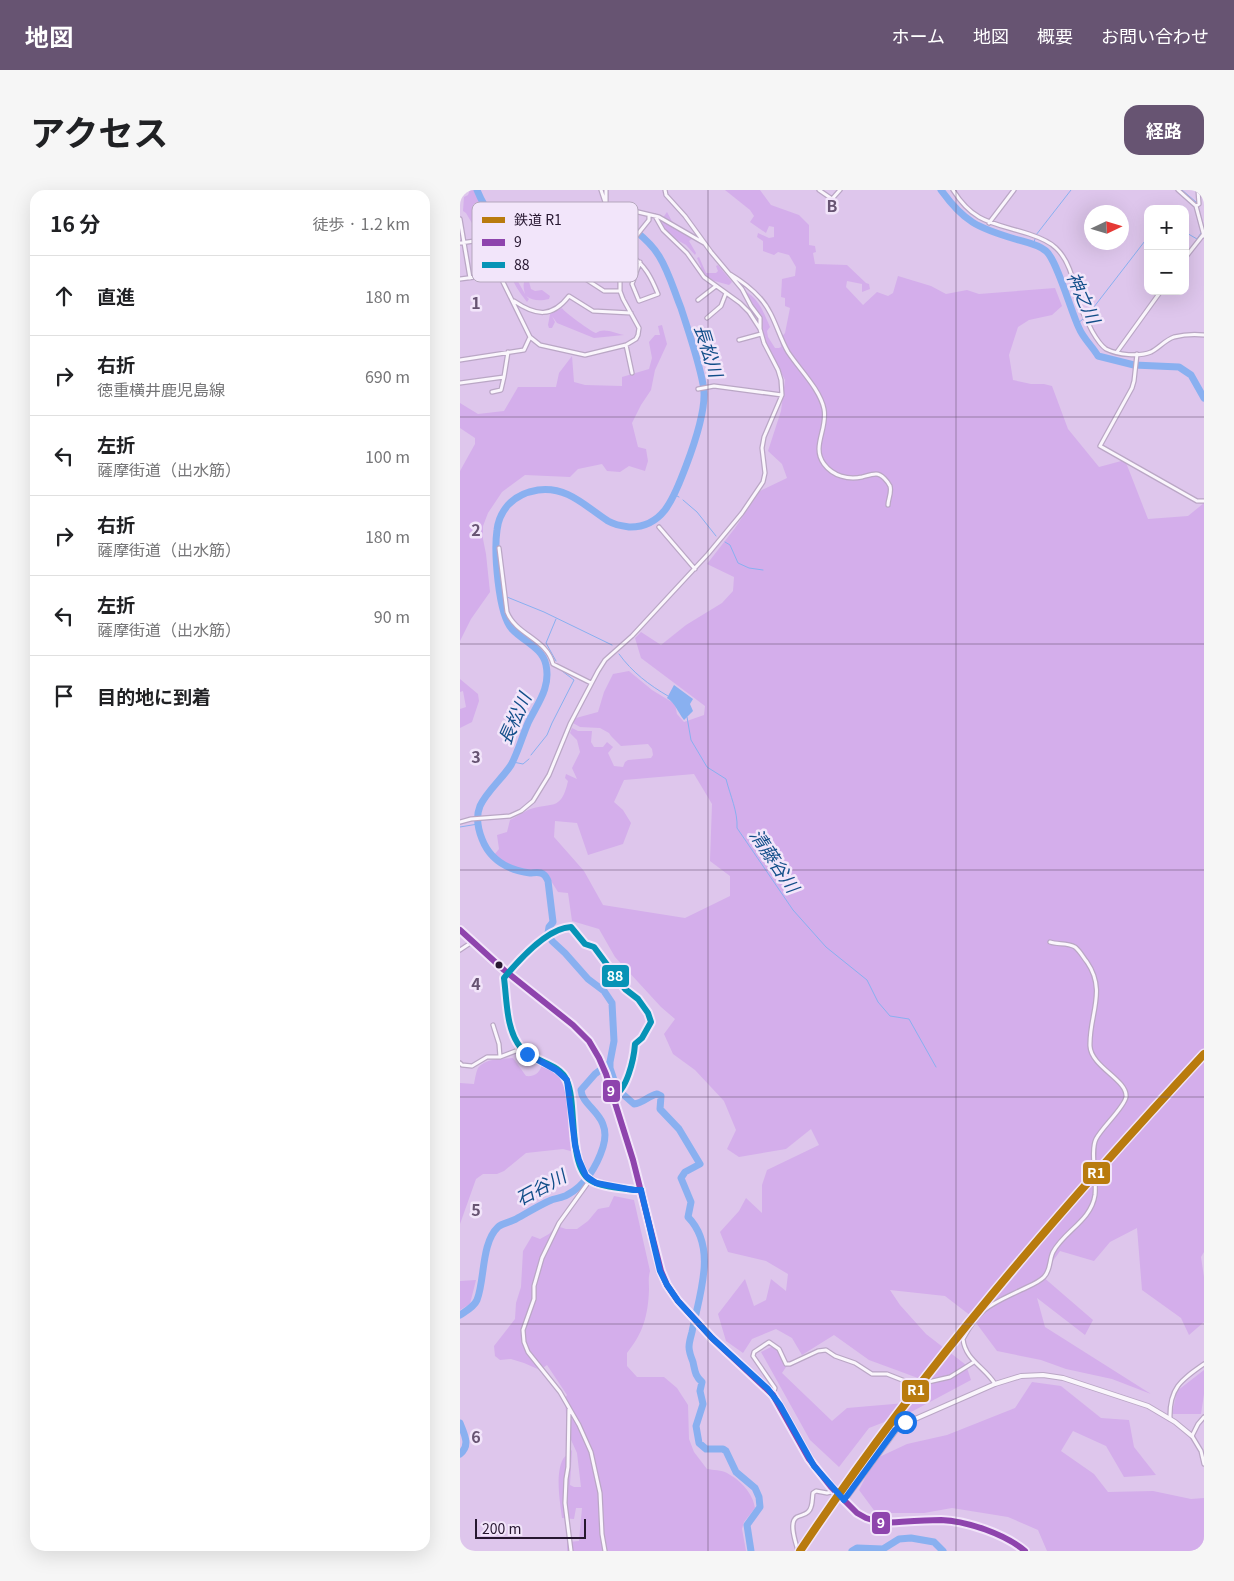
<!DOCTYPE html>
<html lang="ja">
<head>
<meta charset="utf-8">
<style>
  :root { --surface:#fff; --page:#f6f6f6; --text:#202124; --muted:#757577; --line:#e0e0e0; --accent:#675472 }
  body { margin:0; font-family:Georgia,"Noto Sans JP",serif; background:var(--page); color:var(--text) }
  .controls { position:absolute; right:15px; top:15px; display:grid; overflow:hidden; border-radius:10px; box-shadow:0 5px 20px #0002 }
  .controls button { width:45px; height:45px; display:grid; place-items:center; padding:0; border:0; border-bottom:1px solid var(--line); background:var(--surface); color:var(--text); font:25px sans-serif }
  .compass { position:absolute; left:624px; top:15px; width:45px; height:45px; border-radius:50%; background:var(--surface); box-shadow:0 5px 20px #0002; rotate:86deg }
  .scale { position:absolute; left:15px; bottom:12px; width:111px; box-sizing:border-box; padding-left:5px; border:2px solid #271730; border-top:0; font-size:14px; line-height:18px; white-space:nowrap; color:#271730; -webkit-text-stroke:4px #f2e5fa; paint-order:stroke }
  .stop { position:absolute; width:15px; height:15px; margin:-11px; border:4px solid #1a73e8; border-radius:50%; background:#fff }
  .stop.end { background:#1a73e8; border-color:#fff; box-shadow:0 1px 5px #0008 }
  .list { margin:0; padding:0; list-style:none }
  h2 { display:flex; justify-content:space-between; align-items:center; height:65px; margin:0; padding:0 20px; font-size:21px }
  h2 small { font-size:16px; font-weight:400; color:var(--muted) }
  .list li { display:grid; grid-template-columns:32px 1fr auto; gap:15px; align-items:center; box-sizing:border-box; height:80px; padding:0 20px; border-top:1px solid var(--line) }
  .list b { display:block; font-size:19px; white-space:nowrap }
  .list p { margin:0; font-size:16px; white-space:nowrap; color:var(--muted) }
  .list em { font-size:16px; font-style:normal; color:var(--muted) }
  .icon { flex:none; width:28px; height:28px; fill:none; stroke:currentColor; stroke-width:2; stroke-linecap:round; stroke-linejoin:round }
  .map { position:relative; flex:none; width:744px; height:1361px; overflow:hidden; border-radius:15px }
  header { display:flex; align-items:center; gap:30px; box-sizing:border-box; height:70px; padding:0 25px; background:var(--accent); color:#fff }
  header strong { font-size:24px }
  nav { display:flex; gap:28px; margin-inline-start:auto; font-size:18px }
  .intro { display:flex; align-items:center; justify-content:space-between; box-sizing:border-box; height:120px; padding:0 30px }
  h1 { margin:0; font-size:35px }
  .button { padding:12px 22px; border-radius:15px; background:var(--accent); color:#fff; font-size:18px; font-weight:700 }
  main { display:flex; gap:30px; padding:0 30px }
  aside { flex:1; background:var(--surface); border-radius:15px; box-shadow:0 5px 20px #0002 }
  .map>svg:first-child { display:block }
</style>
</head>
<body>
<header>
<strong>地図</strong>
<nav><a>ホーム</a><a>地図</a><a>概要</a><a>お問い合わせ</a></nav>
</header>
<div class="intro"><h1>アクセス</h1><a class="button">経路</a></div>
<main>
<aside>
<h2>16 分<small>徒歩 · 1.2 km</small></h2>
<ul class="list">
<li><svg class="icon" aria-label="ahead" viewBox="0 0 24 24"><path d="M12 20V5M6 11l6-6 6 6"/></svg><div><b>直進</b></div><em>180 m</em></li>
<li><svg class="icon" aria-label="right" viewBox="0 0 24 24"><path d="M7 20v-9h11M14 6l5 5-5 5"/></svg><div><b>右折</b><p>徳重横井鹿児島線</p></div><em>690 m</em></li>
<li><svg class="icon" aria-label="left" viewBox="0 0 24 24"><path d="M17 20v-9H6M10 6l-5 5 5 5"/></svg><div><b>左折</b><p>薩摩街道（出水筋）</p></div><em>100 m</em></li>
<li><svg class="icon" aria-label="right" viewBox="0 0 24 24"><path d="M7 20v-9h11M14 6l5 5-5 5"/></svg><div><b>右折</b><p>薩摩街道（出水筋）</p></div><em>180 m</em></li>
<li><svg class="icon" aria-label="left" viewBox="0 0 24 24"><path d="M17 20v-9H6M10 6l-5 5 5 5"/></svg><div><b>左折</b><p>薩摩街道（出水筋）</p></div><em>90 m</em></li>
<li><svg class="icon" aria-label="arrive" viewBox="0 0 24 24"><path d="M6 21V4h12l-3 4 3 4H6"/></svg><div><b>目的地に到着</b></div></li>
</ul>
</aside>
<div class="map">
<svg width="744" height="1361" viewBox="0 0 744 1361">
  <rect width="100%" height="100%" fill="#dec6ec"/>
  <!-- green -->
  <path fill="#d4aeeb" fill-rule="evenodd" d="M10,0H15L26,26L20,30L21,39L13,35L6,23L3,21L4,7L8,5Z
    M265,0H300L311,15L339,25L349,35V55L355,56L356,62L353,63L355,74L387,75L406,93L409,94L410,99L402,102V94L387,91L386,97L403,115L417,102L428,106L433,103L438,86L471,96L486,104L507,100L519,104L595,98L602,116L592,125L569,130L558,137L549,165L553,190L571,194H584L592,196L608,239L639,277L665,270L688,329L728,326L744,313V1062L741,1067L744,1087V1132L729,1145L721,1128L682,1100L677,1038L650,1052L634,1071L600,1061L582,1086L633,1130L625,1145L577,1108L585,1137L691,1204L652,1189L606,1179L581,1170L537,1161L511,1126L485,1106L430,1100L440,1115L466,1144L506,1175L511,1190L453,1221L409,1238L379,1277L350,1250L301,1162L315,1155L328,1174L322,1183L372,1231L387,1218L457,1212L466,1191L409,1170L374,1145L342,1165L332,1148L316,1139L292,1149L283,1163L266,1151L258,1124L285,1089L294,1116L306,1110L311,1089L326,1101L328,1084L306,1071L268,1062L260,1042L279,1021L286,1008L302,1023V995L307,980L359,955L351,939L326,959L279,967L267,959L276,940L264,911L235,880L213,864L204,844L215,829L201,817L155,767L139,739L112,731L108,703L98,702L86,683C64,677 53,685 34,665L39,659L37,645L47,642L50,630C56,627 62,623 68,620C91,611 101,623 108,591L105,588L106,584L117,589L112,578L120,562L117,550L110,543L112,538L118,541H132L131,552L134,557H143L147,552L153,557L148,563L154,576L163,577L165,572L168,570L191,568L193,565L192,559L188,554L161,556L151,546L149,543L140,538L120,537L113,533L116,528L138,522L144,502L153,484L169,481L192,500L215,514L217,524L224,532L244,525L245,516L181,468L175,448L181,442L201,455L226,435L262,413L273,401L274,387L247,374L275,338L300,301L327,288L322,274L308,261L321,221L325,190L304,150L301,138L302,126L291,114L285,101C299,109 304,123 310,137L307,141L308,147L315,158H319L321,157L320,149L325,143L330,118L325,116V108L321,107L322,89L335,86L336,77L329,65L318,62L314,65L303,61V51L297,47L298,43L309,48L314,47V37L309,36L306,43L290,32L294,26L290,20ZM234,584L252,614L250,671L270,686V706L225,728L143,715L124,681L94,647L95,631L117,633L128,665L163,654L171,633L163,620L154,612L164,590Z
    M207,22L216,39L232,49L229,51L236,63L235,65L226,55L212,47L200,32Z
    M239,67L246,83H256L258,81L256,76L258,75L272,92L269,95L251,90L241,80V77L237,68Z
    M52,81L65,104C64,99 62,94 66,88H68L71,99L75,101L82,100L90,106L89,109C80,111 73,111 66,106L69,109L67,112C61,104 50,91 52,81Z
    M102,118C103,121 133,143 136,143C144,137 154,143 164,145L134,148L97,133L92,126L95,132L92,138H89L88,135L90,124Z
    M202,135L207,154L195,180L191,200L181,215L172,233L178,257L186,259L188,271L185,281L169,276L160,282L147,281L142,274L118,279L110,287L65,285L42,302L28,323L23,336V349L26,364L30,402L11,429L0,451V281L15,254V248L0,238V213L18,224L44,221L58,197H96L99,183L112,166L114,192L125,195L162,196V187L189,179L192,168L189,152L195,145H200L198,136Z
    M0,489L18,504L19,511L12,532L0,538V519L6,517L3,501L0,502Z
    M53,868L66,886C75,887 81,882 82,873L98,884L107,894L114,962L103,959L66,963L44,981L37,984H23L16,989L0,1034V893L14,894C15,889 16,882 18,878C25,868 43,869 53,868Z
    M154,1006L174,1010L190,1081C188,1088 189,1093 189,1100C188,1126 183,1143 167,1163V1176L177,1187H204L217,1198L228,1215L229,1249L234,1262L247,1279C253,1280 262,1280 267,1283C280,1290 293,1303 295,1318L284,1332L282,1339L286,1361H107V1352L119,1351L122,1318H116L114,1329L102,1328C100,1312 95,1284 103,1269C105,1266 109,1263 112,1260L110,1295L114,1297H121L117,1263L107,1241L105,1208L107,1205L87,1175L80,1180L64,1173L51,1169L40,1170L35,1166L34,1156L55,1129L56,1113L61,1097L63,1061L72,1046L80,1049L89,1044L97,1036L106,1039H117L128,1031L138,1019L149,1017Z
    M16,1090L10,1114L0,1120V1091Z
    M744,1180V1204L741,1224H712L717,1201Z
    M572,1192L601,1196L641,1228L669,1230L674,1257L696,1285L664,1287L646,1256L613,1241L601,1261L634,1284L648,1302L693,1301L731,1309L744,1308V1361H587L578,1340L548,1327L492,1318L464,1323H416L399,1300L415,1269L447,1254L487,1245L555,1218Z"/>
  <!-- water -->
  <path fill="#89b0f0" d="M214,495L233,509L230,514L233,521L224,530C217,521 216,514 207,508Z"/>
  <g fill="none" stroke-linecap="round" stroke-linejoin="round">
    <!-- stream -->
    <path stroke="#89b0f0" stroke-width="1" d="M722,0L736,12L743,37
      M725,42L737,49L741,43
      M576,45L611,0
      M573,55L575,49
      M627,126L688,47
      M617,134L623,129
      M215,305L219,307
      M223,310L237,322L256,346
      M265,352L270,355L278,373L289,378L303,380
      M47,407L84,422L152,455
      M96,429L86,453L96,471
      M159,464C172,482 189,495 208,506
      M227,527L231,550L247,577L266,589C270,605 278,622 277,638L333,720L366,757L407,790L418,812L430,826L449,829L476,877
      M71,565L87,545L92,533L114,490L102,481
      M53,572L63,574L69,569
      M0,637L18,634"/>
    <!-- river -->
    <path stroke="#89b0f0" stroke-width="7" d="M17,0C37,49 64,47 108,32C121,28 133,22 147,25C164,29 190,51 199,66C209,82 214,101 221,118C229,143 238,168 243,194C248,215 234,255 226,276C215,304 205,338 169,337C161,336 155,335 148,331C125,316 107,296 78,300C66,302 56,306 48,315C42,322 38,331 37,340C34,361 38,424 52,439C63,451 83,458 86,475C91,498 77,514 68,533C62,547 58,562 51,575C42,589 27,601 20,616C16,626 18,639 22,649C30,670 48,680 70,683C73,683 77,682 81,683C86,685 86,687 88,691L93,732L89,737L88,743L92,751L105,763L128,789L144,801L152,813L154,851L150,872V878L157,899L174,914C183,913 188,906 197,904L201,906L200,919L219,939L240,974L225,982L221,988L231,1012L228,1027C258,1058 239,1105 232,1142C231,1146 229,1152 229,1157C229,1162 231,1167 233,1172C235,1181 235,1186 242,1192L240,1201L243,1214L236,1236L239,1253L246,1259H263L266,1261L276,1282L295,1298L299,1307L300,1317L287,1335L291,1361
      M481,0C504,32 518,38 555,49C565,52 578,54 586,61C597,70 611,122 619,138C623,148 632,156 638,166L674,175L719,177L731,185L744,208
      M0,1125C6,1121 14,1117 17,1110C25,1090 21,1053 38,1037C42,1033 51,1032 56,1029C67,1023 78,1016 89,1011C95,1008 102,1008 107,1005C125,996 137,976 143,957C153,925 122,918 121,900L135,884L147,875
      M0,1233C4,1244 11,1255 0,1264
      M0,1359L1,1361
      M392,1361L397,1358L423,1359L439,1349L451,1348L474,1352L483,1361"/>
    <defs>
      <path id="minor" d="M141,0L146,15
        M205,0L206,5L225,26L251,62L282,99L291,116L300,128V139
        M359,0L372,9L380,0
        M493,0C514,34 535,33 569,44C578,47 589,51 596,58C611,72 614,95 619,114C622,123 628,132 632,141C636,148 640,155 646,159C658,165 679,167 691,162C699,158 705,150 714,147C722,145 735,144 744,145
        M718,0L736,16
        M738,0L739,14L736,16L744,46
        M146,15L153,16L199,27L244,53
        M146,15V0
        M0,29L10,88
        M529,33L554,0
        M103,42L110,60L161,41
        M0,53L22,50L28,85
        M170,65C185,75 191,87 198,104L179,111L172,94L180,72
        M725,68L743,45
        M270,84C280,90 292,99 300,108C314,123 318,145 328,162C339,179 360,199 364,219C368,239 351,257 364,274C373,286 388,290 402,287C406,286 412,284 416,284C422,284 428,292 430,296C432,303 428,309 428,315
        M0,89L31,85L42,90L70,147L80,155L125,165L166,155L176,149L178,145L179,138L163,109L160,101V92L170,65L173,50L189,30V26
        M160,101H144L87,64L83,56L80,47L103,42L127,33L137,31L151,34L172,52
        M238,110L256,96
        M54,111C76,126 92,128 109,106L133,121L171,123
        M247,128L261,116L266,103
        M279,150L301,144
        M166,155L172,183
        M657,162L701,101
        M677,164L674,191L672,198L640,256L737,311H744
        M0,170L64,160L70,147
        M0,193L44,187L48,162
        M238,199L254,196L322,205
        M32,202L41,200L44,187
        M199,337L235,379
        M39,358L47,422C56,445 87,449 93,474L131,493
        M0,632L11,629L50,626L61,621L73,611L89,585L110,534L138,481L145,470L172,446L248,364L282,323L303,292L305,283L302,258L304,247L322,205L321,190L318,180L304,153L300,139L289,122L280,113L244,87L227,63L203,40L195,26
        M0,760L12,752
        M33,835L39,854L40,867
        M0,873L2,875L12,876L27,867H40L61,859
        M152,907C167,902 174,868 175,854L182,848L191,832L188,823L178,809L165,799L134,757L125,754L111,737C87,738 58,771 44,788C47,811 46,840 61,858C73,872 100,873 107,891C117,912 108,976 130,990C140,997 163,998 175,1000H181
        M130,990L99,1033L82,1068L74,1096V1109L63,1140L64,1152L68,1162L100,1202L119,1235L131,1262L140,1303L142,1344L145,1361
        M535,1194C526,1178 505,1170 503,1149C520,1117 530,1115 561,1100C569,1096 578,1093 584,1087C591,1080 589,1070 593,1062C604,1041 631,1031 635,1005C637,989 630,961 636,949C642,937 664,918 666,907C668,890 631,877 630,856C629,825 647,801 627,772C623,767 620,761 615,757C607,752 598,755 590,752
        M313,1205L315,1198L293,1166L294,1162L309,1152L319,1159L326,1174H330L358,1161L366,1160L375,1166L395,1173L412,1184H427L455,1195L490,1187L514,1172
        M109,1219L108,1277L106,1289L105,1313L111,1361
        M744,1227L738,1234L732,1246L741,1261L744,1274
        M710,1229C709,1198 721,1190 744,1174
        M338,1361C336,1353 328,1332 337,1327C341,1325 345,1325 348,1322C353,1318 352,1309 353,1303L356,1301L367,1303L375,1301"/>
      <path id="tertiary" d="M384,1311L439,1236L535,1194L561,1186L583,1185L603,1188L688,1216L715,1232L732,1246"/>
      <path id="secondary" d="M0,740L44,780L113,835L129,851L139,868L146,884L173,970L201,1081L207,1095L218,1111L252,1148L313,1205L349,1269L371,1297L397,1323L406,1328L422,1333C442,1332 461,1330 481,1330C507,1331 545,1344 565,1361"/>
    </defs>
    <!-- minor casing -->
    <use href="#minor" stroke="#baa7c5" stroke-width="5.5"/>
    <!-- tertiary casing -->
    <use href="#tertiary" stroke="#baa7c5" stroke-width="6"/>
    <!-- secondary casing -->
    <use href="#secondary" stroke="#baa7c5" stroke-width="7"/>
    <!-- minor -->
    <use href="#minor" stroke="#faf6fc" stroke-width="3"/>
    <!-- tertiary -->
    <use href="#tertiary" stroke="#faf6fc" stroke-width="4"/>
    <!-- secondary -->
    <use href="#secondary" stroke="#f3edef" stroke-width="4.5"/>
    <defs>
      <path id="bus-1" d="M0,740L44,780L113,835L129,851L139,868L146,884L173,970L201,1081L207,1095L218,1111L252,1148L313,1205L349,1269L371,1297L397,1323L406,1328L422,1333C442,1332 461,1330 481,1330C507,1331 545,1344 565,1361"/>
      <path id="bus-2" d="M152,907C167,902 174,868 175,854L182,848L191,832L188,823L178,809L165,799L134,757L125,754L111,737C87,738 58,771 44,788C47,811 46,840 61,858C73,872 100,873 107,891C117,912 108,976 130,990C140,997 163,998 175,1000H181"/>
    </defs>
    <!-- bus-1 casing -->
    <use href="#bus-1" stroke="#f2e5fa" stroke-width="10"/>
    <!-- bus-2 casing -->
    <use href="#bus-2" stroke="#f2e5fa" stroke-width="10"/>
    <!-- bus-1 -->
    <use href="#bus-1" stroke="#8e44ad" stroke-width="6"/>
    <!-- bus-2 -->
    <use href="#bus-2" stroke="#0693b6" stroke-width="6"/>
    <defs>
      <path id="rail-1" d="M340,1361C460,1181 597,1023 744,864"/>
    </defs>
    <!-- rail-1 casing -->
    <use href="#rail-1" stroke="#f2e5fa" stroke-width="11"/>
    <!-- rail-1 -->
    <use href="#rail-1" stroke="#b97b0e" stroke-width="8"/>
  </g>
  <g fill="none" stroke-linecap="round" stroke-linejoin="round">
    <!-- route -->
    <path stroke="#1a73e8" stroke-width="6" d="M67,864L96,880L107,890L115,955L119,970L126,986L136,993L174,1000H181L200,1081L207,1095L218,1111L252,1148L308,1199L320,1215L354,1276L384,1310L435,1240L445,1232"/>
  </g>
  <!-- grid -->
  <path fill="none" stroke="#675472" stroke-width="1" stroke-opacity="0.55" d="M248,0V1361M496,0V1361M0,227H744M0,454H744M0,680H744M0,907H744M0,1134H744"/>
  <!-- markers -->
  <circle fill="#271730" stroke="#f2e5fa" stroke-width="2" cx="39" cy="775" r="4.5"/>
  <g text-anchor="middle" stroke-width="5" stroke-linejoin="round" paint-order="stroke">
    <!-- water labels -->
    <g font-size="18" font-style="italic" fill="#124e89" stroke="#f2e5fa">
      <text transform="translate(623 108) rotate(66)" y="6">神之川</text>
      <text transform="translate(248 161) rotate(73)" y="6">長松川</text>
      <text transform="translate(55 529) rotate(-66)" y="6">長松川</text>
      <text transform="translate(314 671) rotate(56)" y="6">清藤谷川</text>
      <text transform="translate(81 998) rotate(-28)" y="6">石谷川</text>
    </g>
  </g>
  <!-- legend -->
  <rect x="12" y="12" width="166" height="80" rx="8" fill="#f2e5fa" stroke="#b5a7bd" stroke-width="1"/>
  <rect x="22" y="27" width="23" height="6" fill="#b97b0e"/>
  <rect x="22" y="49" width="23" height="7" fill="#8e44ad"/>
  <rect x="22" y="72" width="23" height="6" fill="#0693b6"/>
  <g font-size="14" fill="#271730">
    <text x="54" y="35">鉄道 R1</text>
    <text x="54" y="57">9</text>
    <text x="54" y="80">88</text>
  </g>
  <g font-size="16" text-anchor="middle" font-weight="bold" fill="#675472" stroke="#f2e5fa" stroke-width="5" stroke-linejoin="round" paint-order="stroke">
    <text x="372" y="22">B</text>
    <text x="16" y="119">1</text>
    <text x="16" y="346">2</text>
    <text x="16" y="573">3</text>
    <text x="16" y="800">4</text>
    <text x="16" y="1026">5</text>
    <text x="16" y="1253">6</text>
  </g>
  <g stroke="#f2e5fa" stroke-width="2">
    <rect x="141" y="774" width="29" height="24" rx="5" fill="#0693b6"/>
    <rect x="142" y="889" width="19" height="24" rx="5" fill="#8e44ad"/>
    <rect x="622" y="971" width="29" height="24" rx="5" fill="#b97b0e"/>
    <rect x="441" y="1189" width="29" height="24" rx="5" fill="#b97b0e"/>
    <rect x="411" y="1321" width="20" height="24" rx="5" fill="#8e44ad"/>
  </g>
  <g font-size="14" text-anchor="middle" font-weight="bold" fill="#fff">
    <text x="155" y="791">88</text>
    <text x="151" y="906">9</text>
    <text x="636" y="988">R1</text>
    <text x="456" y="1205">R1</text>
    <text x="421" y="1338">9</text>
  </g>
</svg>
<div class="controls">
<button>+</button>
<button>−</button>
</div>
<svg class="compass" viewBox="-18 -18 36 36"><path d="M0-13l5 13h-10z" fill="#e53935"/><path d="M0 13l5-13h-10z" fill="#757577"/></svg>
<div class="scale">200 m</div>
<div class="stop" style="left:445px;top:1232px"></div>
<div class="stop end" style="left:67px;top:864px"></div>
</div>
</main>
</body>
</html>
